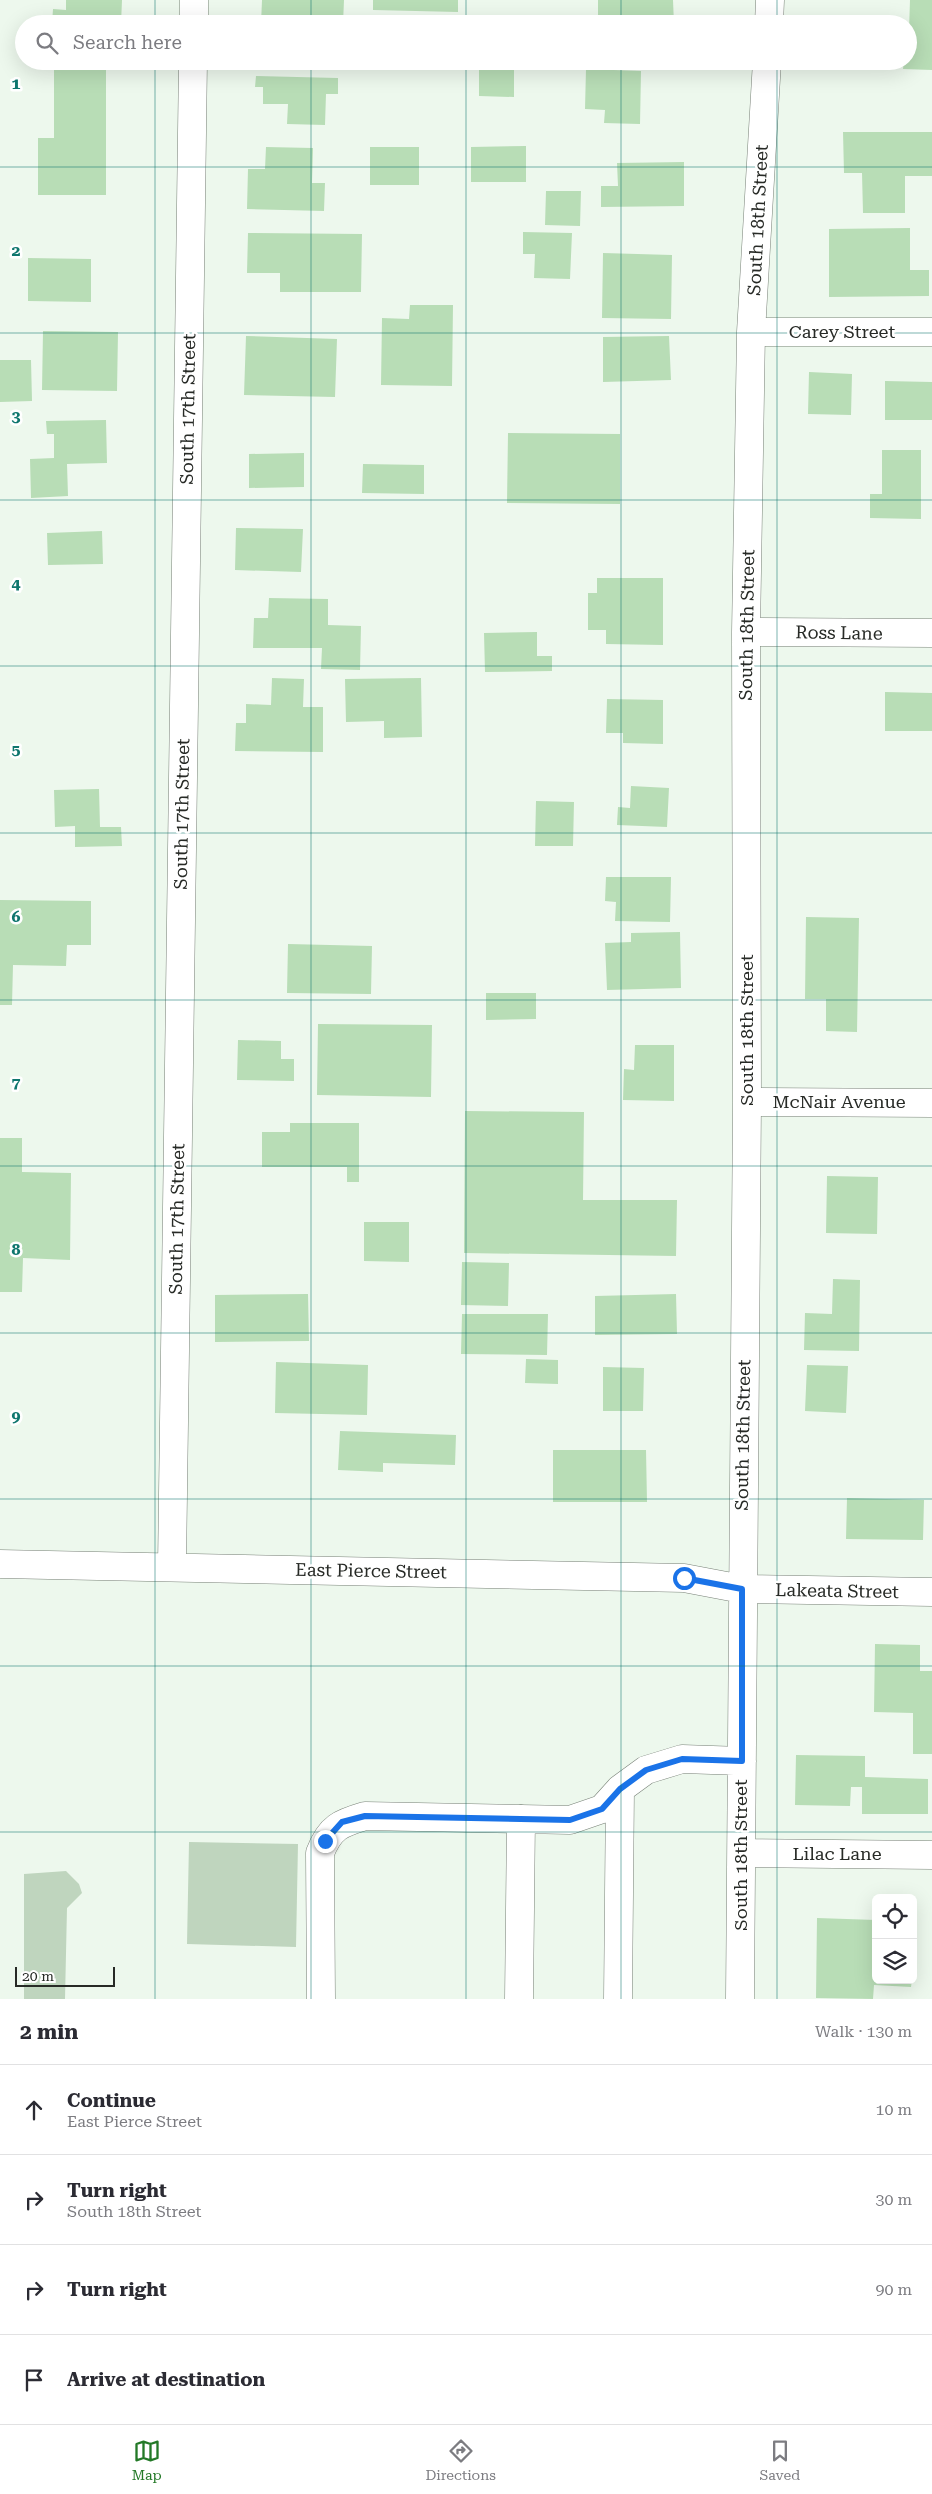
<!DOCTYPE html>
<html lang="en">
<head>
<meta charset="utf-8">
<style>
  :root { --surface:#fff; --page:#f7f7f7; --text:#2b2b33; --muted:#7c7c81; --line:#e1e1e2; --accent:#237927 }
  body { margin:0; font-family:"Roboto Serif",serif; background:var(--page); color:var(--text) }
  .controls { position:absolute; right:15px; bottom:15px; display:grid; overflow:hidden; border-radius:8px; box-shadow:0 5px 20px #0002 }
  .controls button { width:45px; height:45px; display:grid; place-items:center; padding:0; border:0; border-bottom:1px solid var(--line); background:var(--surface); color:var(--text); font:25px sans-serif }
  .scale { position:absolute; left:15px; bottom:12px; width:100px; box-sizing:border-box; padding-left:5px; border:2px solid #272a26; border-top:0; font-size:14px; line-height:18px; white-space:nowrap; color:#272a26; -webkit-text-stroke:4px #fff; paint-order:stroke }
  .stop { position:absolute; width:15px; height:15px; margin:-11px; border:4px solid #1a73e8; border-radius:50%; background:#fff }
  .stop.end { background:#1a73e8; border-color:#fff; box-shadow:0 1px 5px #0008 }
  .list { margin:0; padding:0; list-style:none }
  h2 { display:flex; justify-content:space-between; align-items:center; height:65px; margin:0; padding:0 20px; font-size:21px }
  h2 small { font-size:16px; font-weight:400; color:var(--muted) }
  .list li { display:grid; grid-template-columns:32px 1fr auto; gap:15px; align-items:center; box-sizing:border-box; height:90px; padding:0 20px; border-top:1px solid var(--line) }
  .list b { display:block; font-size:19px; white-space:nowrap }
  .list p { margin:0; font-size:16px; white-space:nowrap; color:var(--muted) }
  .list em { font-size:16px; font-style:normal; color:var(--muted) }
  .icon { flex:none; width:28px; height:28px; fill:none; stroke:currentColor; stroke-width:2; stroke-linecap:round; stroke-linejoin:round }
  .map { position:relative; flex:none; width:932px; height:1999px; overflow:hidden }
  .search { position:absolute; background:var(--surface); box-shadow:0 5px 20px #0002; left:15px; right:15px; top:15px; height:55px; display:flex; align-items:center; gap:12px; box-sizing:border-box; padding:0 18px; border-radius:28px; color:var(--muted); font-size:19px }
  .sheet { height:425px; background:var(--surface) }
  nav { display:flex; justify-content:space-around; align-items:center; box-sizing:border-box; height:70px; border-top:1px solid var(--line); background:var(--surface); font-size:14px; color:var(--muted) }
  nav a { display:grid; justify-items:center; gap:2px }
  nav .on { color:var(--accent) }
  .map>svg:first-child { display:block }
</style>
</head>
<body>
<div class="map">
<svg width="932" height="1999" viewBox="0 0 932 1999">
  <rect width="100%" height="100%" fill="#edf8ed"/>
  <!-- green -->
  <path fill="#bfd5be" d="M189,1842L298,1844L296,1947L187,1944Z
    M66,1871L79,1884L82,1893L67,1908L65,1999H24V1874Z"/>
  <!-- building -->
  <path fill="#b8ddb6" d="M66,0H122L121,24H52L53,9L66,10Z
    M262,0H344L343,24H261Z
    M373,0H458V12L373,10Z
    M598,0H673L674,24H598Z
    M910,0H932V70L903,69L904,61H908Z
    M479,61H514V97L479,96Z
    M54,66H106V195H38V138H54Z
    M586,69L641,71L640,124L604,123L605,110L585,109Z
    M256,76L338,78V94H326L325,125L287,124L288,104H263V87H255Z
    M843,132H932V176H905V213H863L862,173H844Z
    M526,146V182H471V147Z
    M266,147L313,148L312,183H325L324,211L247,209L248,169H265Z
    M370,147H419V185H370Z
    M684,162V206L601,207V186H618L617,163Z
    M546,191H581L580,226L545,225Z
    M910,228V270H929V296L829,297V229Z
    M523,232L572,233L570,279L534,278L535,254H523Z
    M248,233L362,234L361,292H280V273H247Z
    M603,253L672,255L671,319L602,318Z
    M28,258L91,259V302L28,301Z
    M410,305H453L452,386L381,385L382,318L409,319Z
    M43,331L118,332L117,391L42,390Z
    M246,336L337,339L335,397L244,395Z
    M669,336L671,380L603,382V337Z
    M0,360H31L32,401L0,402Z
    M809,372L852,374L851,415L808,414Z
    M885,381L932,382V420H885Z
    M106,420L107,463L67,464L68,496L31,498L30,459L54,458V434H47L46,421Z
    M508,433L620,434V504L507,503Z
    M882,450H921V519L870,518V494H882Z
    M304,453V487L249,488V454Z
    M363,464L424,465V494L362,493Z
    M236,528L303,529L301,572L235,570Z
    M102,531L103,564L48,565L47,533Z
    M597,578H663V645L606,644V630H588V593H597Z
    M269,598L328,599V625L361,626L360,670L321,669L322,648H253L254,618H268Z
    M537,632V656H552V671L485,672L484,633Z
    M272,678L304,679L303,707H323V752L235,751L236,723H246V704L271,705Z
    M421,678L422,737L384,738V721L346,722L345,679Z
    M885,692L932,693V731H885Z
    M607,699L663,700V744L623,743V733H606Z
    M631,786L669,788L667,827L617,825L618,807L630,808Z
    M99,789L100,827H121L122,846L75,847V826L55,827L54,790Z
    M536,801L574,802L573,846H535Z
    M606,877H671L670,922L615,921L616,902L605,901Z
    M0,900L91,901V945H67L66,966L13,965L12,1005H0Z
    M806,917L859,918L857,1032L826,1031V999H805Z
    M680,932L681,988L607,990L605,943L631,942V933Z
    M288,944L372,946L371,994L287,993Z
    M486,993H536V1019L486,1020Z
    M318,1024L432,1025L431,1097L317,1095Z
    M238,1040L281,1041V1059H294V1081L237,1080Z
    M635,1045H674V1101L623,1100L624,1069L634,1070Z
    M465,1111L584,1112L583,1200H677L676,1256L464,1253Z
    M290,1123H359V1182H347V1167H262V1132H290Z
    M0,1138H22V1172L71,1173L70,1260L23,1258L22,1292H0Z
    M827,1176L878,1177L877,1234L826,1233Z
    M364,1222H409V1262L364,1261Z
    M462,1262L509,1263L508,1306L461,1305Z
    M833,1279L860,1280L859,1351L804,1350L805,1313L832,1314Z
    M308,1294L309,1341L215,1342V1295Z
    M676,1294L677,1334L595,1335V1296Z
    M462,1314H548L547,1355L461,1354Z
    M526,1359L558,1360V1384L525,1383Z
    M276,1362L368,1365L367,1415L275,1413Z
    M807,1365L848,1366L846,1413L805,1411Z
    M603,1367L644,1368L643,1411H603Z
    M340,1431L456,1435L455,1465L383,1463V1472L338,1470Z
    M553,1450H646L647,1502H553Z
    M847,1498L924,1500L923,1540L846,1539Z
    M875,1644L920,1645V1671H932V1754H913V1713L874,1712Z
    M796,1755L865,1756V1777L928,1779V1814H862V1787H851L850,1806L795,1805Z
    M817,1918L876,1920V1980H912L911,1987L874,1985L873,1999L816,1998Z"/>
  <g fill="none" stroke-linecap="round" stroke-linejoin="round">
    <defs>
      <path id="minor" d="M194,24V0
        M769,24L770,0
        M751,332H932
        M746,632L932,633
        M747,1102L932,1103
        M0,1564L684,1578L742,1589L932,1592
        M172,1566L193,61
        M742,1853L932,1855
        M321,1999L320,1853C330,1827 341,1823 365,1816L570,1820L602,1809L620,1789L646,1770L682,1759L742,1761
        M519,1999L521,1819
        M618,1999L620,1789
        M740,1999L747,1102L746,632L751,332L767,61"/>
    </defs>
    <!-- minor casing -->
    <use href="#minor" stroke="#788177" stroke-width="29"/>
    <!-- minor -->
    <use href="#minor" stroke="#fff" stroke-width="28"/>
  </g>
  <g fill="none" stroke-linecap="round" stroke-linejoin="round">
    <!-- route -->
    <path stroke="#1a73e8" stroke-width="6" d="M325,1841L342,1822L365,1816L570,1820L602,1809L620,1789L646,1770L682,1759L742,1761V1589L684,1578"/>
  </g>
  <!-- grid -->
  <path fill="none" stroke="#0f766e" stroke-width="1" stroke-opacity="0.55" d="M155,0V24M311,0V24M466,0V24M621,0V24M777,0V24M155,61V1999M311,61V1999M466,61V1999M621,61V1999M777,61V1999M0,167H932M0,333H932M0,500H932M0,666H932M0,833H932M0,1000H932M0,1166H932M0,1333H932M0,1499H932M0,1666H932M0,1832H932"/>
  <g text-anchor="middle" stroke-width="5" stroke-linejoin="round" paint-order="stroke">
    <!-- street labels -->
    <g font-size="18" fill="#272a26" stroke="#fff">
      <text transform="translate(758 220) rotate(-87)" y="6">South 18th Street</text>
      <text x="842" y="338">Carey Street</text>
      <text transform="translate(188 409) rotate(-89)" y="6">South 17th Street</text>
      <text transform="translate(747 625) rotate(-89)" y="6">South 18th Street</text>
      <text transform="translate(839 633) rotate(1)" y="6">Ross Lane</text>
      <text transform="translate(182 814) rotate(-89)" y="6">South 17th Street</text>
      <text transform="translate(747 1030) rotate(-90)" y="6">South 18th Street</text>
      <text x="839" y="1108">McNair Avenue</text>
      <text transform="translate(177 1219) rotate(-89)" y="6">South 17th Street</text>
      <text transform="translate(743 1435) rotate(-89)" y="6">South 18th Street</text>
      <text transform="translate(371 1571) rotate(1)" y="6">East Pierce Street</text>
      <text transform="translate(837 1591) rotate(1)" y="6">Lakeata Street</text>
      <text x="837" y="1860">Lilac Lane</text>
      <text transform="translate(741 1855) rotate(-90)" y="6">South 18th Street</text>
    </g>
  </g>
  <g font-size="16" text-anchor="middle" font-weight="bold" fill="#0f766e" stroke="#fff" stroke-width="5" stroke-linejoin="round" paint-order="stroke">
    <text x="16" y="89">1</text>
    <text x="16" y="256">2</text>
    <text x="16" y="422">3</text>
    <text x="16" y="589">4</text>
    <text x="16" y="755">5</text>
    <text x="16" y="922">6</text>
    <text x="16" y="1088">7</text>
    <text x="16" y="1255">8</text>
    <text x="16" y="1422">9</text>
  </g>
</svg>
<div class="controls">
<button><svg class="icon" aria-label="locate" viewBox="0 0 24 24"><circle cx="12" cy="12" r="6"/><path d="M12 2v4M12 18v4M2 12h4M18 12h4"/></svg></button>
<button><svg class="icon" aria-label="layers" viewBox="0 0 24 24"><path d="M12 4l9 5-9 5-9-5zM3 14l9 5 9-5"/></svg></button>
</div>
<div class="scale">20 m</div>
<div class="stop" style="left:684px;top:1578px"></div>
<div class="stop end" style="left:325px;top:1841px"></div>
<div class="search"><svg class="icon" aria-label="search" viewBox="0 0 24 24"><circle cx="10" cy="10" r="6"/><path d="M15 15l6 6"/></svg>Search here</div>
</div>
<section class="sheet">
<h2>2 min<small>Walk · 130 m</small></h2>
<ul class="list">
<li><svg class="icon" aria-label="ahead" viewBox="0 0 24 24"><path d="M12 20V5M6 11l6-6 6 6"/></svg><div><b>Continue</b><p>East Pierce Street</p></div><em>10 m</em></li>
<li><svg class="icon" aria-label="right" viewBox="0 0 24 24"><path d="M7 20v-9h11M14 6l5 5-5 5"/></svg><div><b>Turn right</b><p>South 18th Street</p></div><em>30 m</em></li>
<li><svg class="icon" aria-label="right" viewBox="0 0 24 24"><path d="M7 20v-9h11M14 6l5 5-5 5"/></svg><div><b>Turn right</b></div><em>90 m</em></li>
<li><svg class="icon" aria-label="arrive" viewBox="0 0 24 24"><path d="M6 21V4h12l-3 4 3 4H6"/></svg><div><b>Arrive at destination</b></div></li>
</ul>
</section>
<nav>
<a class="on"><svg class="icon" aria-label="map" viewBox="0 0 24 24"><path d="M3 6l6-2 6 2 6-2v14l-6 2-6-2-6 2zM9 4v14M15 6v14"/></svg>Map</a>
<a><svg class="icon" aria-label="directions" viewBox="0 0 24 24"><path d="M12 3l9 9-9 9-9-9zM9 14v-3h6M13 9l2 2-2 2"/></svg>Directions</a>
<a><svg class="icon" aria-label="saved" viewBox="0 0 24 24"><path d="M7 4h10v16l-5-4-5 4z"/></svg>Saved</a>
</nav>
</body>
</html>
